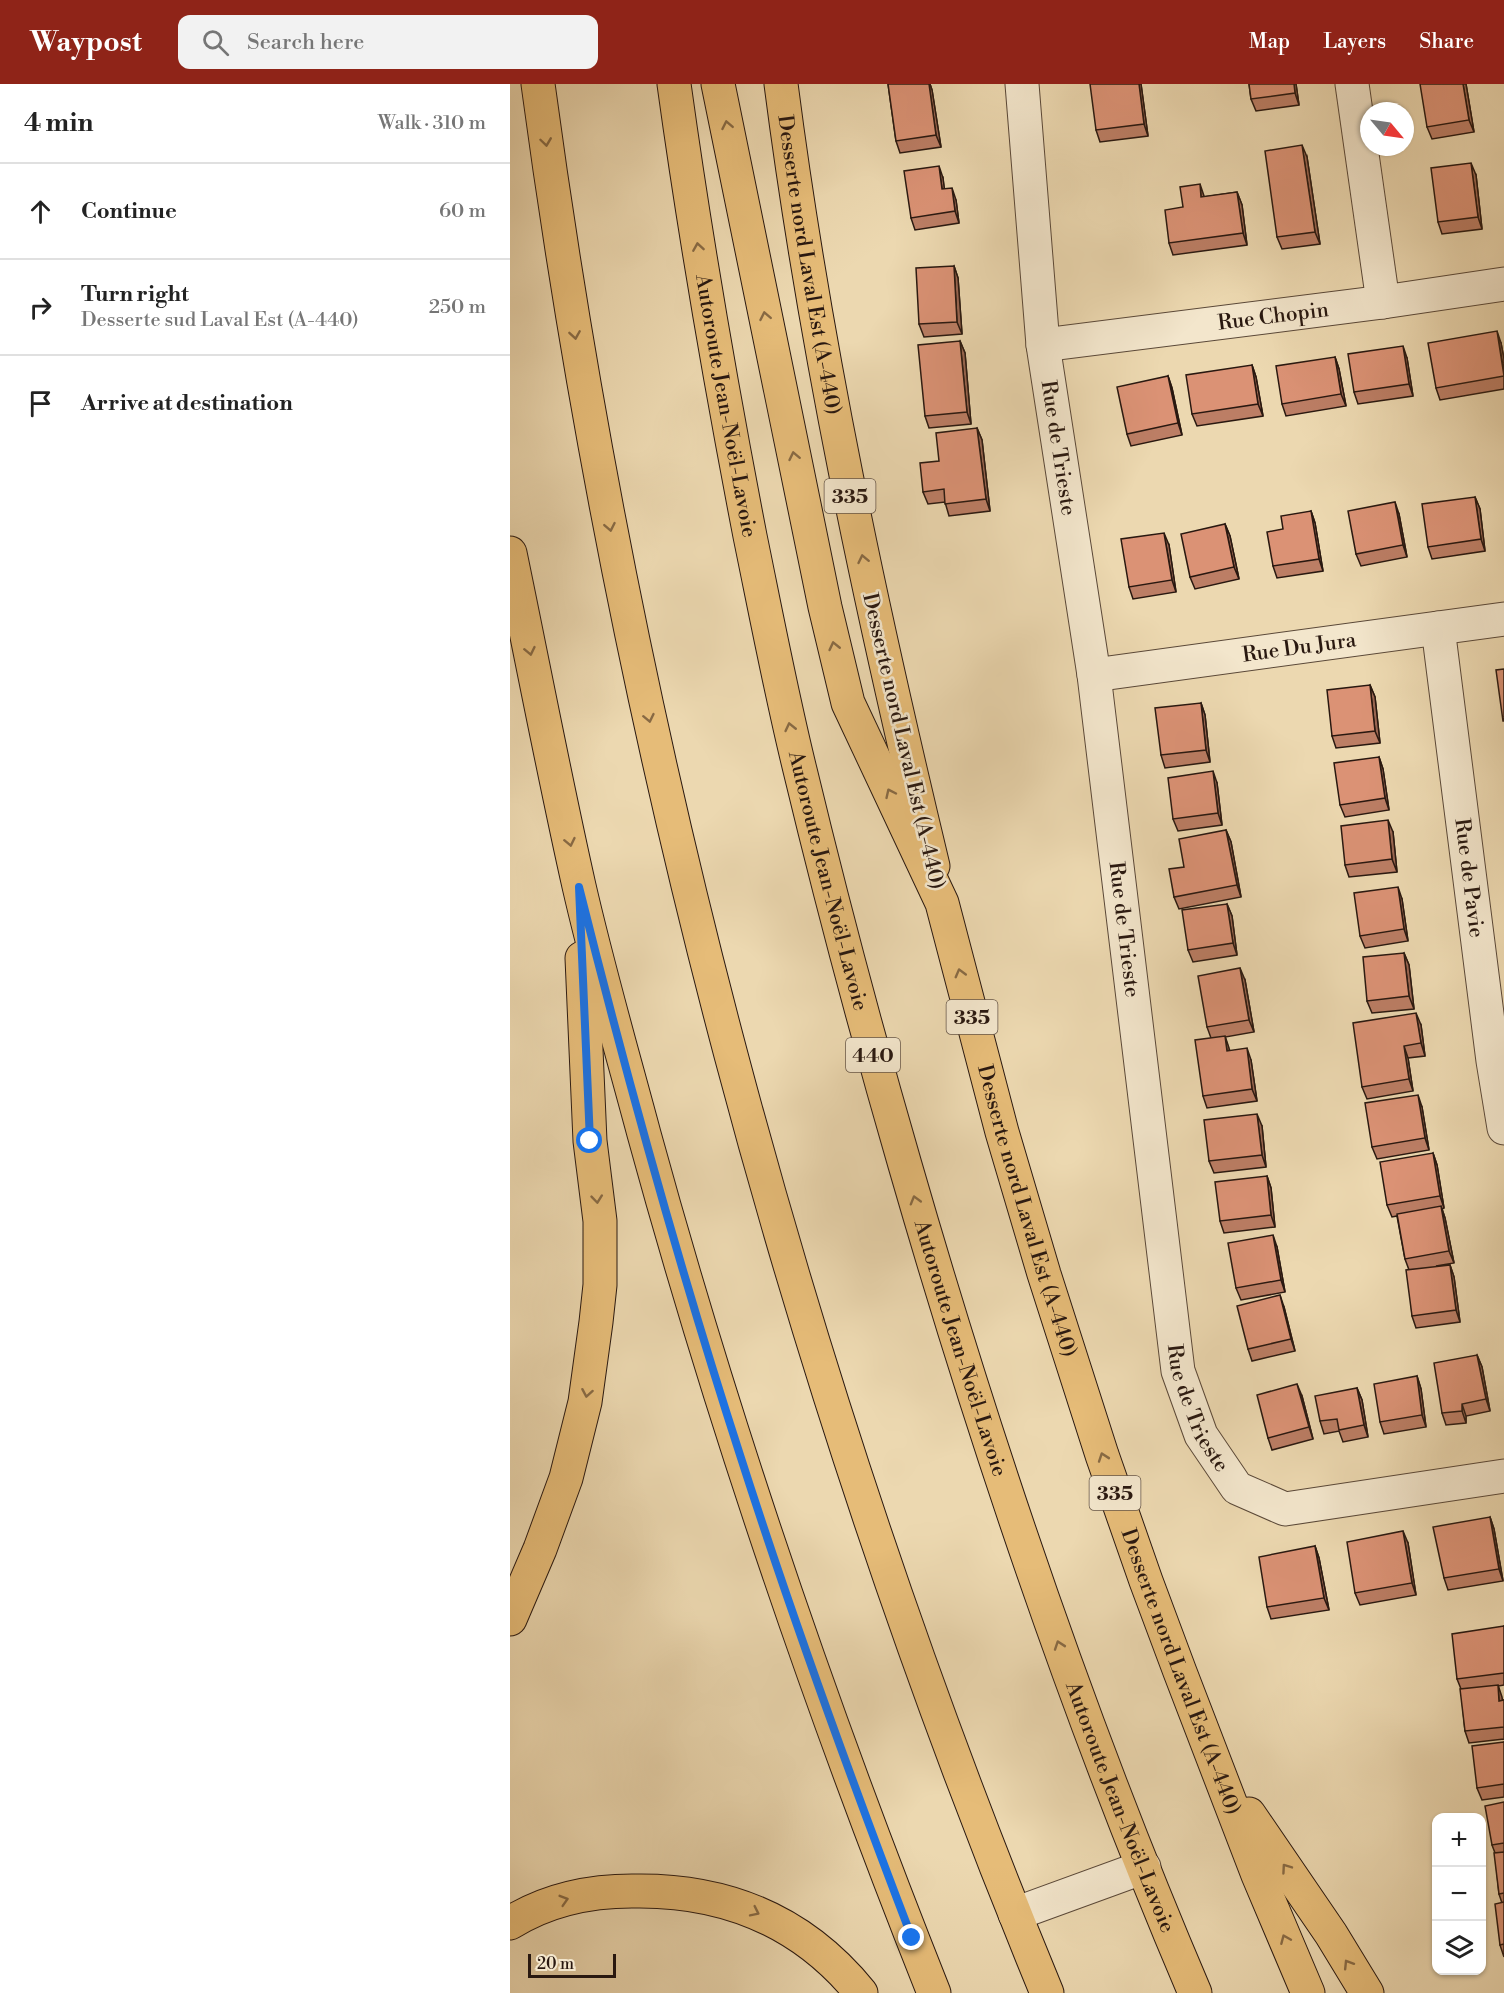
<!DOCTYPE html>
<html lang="en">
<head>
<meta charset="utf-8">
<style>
  :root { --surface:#fff; --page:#f2f2f2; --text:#222; --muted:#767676; --line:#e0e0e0; --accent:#8f2418 }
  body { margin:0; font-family:"Libre Bodoni",serif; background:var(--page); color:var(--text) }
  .controls { position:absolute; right:18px; bottom:18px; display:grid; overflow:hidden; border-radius:12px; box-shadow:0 2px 4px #0004 }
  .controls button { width:54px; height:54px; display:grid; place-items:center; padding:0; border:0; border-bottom:2px solid var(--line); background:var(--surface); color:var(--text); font:30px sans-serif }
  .compass { position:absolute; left:850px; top:18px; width:54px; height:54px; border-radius:50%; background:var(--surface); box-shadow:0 2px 4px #0004; rotate:119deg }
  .scale { position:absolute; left:18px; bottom:15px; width:88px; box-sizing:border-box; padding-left:6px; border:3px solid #291810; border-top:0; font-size:16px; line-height:21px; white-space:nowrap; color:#291810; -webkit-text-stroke:4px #f3e6cc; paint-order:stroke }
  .stop { position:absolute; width:18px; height:18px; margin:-14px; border:4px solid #1a73e8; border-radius:50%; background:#fff }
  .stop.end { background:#1a73e8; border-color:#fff; box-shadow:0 2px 6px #0008 }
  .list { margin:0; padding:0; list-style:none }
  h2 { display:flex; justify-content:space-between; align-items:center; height:78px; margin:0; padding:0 24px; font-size:26px }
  h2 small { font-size:20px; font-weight:400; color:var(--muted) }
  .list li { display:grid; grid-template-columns:39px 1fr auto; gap:18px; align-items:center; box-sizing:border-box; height:96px; padding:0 24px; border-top:2px solid var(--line) }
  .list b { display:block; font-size:22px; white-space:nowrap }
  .list p { margin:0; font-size:20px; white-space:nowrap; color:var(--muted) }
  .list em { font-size:20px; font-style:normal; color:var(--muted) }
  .icon { flex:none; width:33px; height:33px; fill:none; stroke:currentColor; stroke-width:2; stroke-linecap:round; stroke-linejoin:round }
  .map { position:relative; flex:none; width:994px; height:1909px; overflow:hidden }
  header { display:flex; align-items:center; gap:36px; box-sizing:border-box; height:84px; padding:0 30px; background:var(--accent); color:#fff }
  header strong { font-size:28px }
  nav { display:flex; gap:33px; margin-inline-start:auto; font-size:21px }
  .search { width:420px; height:54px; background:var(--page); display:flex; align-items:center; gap:15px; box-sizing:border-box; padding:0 21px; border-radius:12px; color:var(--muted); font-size:22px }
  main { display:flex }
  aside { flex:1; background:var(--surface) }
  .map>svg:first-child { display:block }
</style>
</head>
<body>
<header>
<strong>Waypost</strong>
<div class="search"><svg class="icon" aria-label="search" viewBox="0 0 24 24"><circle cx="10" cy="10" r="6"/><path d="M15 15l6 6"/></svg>Search here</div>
<nav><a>Map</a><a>Layers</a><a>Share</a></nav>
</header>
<main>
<aside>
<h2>4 min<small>Walk · 310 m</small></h2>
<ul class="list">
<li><svg class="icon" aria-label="ahead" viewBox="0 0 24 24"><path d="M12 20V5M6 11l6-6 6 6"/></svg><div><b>Continue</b></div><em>60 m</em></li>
<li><svg class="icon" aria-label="right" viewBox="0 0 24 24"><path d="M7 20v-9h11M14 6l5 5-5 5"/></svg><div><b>Turn right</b><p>Desserte sud Laval Est (A-440)</p></div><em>250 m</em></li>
<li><svg class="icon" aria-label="arrive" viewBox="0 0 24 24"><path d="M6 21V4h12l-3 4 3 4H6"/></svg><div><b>Arrive at destination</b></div></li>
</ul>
</aside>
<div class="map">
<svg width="994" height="1909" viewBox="0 0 994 1909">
  <rect width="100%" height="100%" fill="#ecd8b0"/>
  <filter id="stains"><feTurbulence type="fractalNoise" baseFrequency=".00333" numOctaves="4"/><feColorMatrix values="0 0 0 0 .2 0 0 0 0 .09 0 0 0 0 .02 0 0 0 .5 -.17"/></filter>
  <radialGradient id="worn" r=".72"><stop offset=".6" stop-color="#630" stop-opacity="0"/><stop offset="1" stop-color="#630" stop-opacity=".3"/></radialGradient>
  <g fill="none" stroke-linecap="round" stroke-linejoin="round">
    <defs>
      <g id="minor">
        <path id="s1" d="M512,0L533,261L584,591L668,1287L691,1351L727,1404L775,1425L994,1392"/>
        <path d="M842,0L873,218"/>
        <path id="s2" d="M533,261L873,218L994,200"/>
        <path id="s3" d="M928,544L983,977L994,1044"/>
        <path id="s4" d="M584,591L994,535"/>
        <path d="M505,1830L634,1783"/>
      </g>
      <g id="major">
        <path id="s5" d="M271,0C305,264 361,524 423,782"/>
        <path d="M0,469C23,580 44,691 69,802C88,885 112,968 134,1050C214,1342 312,1628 424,1909"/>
        <path d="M0,1535L30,1465L56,1394L75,1318L86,1238L90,1201V1137L80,1057L72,874"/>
        <path d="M0,1839C37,1816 79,1807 122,1807C214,1805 292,1836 351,1909"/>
      </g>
      <g id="highway">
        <path d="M28,0C116,654 285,1299 537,1909"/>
        <path id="s6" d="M164,0C185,152 211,302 240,452C256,530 271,609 290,686C322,819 357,950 395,1081C476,1362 570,1640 685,1909"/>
        <path id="s7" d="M208,0L315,523L338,619L432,819L492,1048L534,1190L592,1371L636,1497L670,1588L748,1791L798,1909"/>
        <path d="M739,1730L821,1850L857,1909"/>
      </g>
    </defs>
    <!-- minor casing -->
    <use href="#minor" stroke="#5a4838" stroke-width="35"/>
    <!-- major casing -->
    <use href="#major" stroke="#291810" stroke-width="35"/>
    <!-- highway casing -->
    <use href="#highway" stroke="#291810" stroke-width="35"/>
    <!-- minor -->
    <use href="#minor" stroke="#f3e6cc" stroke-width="33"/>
    <!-- major -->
    <use href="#major" stroke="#e6bc78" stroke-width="33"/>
    <!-- highway -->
    <use href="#highway" stroke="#e6bc78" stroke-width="33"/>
  </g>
  <!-- wall -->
  <path fill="#bc7e65" stroke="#291810" stroke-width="1.5" d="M378,0H420L422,6L431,63L390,69L386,57Z
    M631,0L638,52L590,58L586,46Z
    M739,0H786L789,21L746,27L741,15Z
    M956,0L964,48L922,55L917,43Z
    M797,73L810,160L772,165L767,153Z
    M966,91L972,145L932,150L928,138Z
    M433,94L434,105L446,116L449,139L405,146L401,134Z
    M727,108L732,121L737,161L663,171L659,159L673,123L694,113Z
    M444,182L448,194L452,250L414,253L409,240Z
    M450,257L455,269L461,340L419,344L415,332Z
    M991,259L994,275V305L930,316L926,304Z
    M825,273L829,285L836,322L776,332L772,320Z
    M897,274L903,312L848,320L844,308Z
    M742,281L746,293L753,332L687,342L682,330Z
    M658,292L662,304L672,351L621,362L617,350Z
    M467,344L472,356L480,427L439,432L435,418L418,420L413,408L429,377Z
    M965,413L970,425L975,467L922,475L918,463Z
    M801,427L805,439L813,487L767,494L763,482L773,445Z
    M889,430L897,473L851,482L846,470Z
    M715,440L720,452L729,495L685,505L680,493Z
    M659,461L666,508L623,515L619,503Z
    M860,601L865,613L870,659L826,664L822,652Z
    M691,619L695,631L700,678L655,684L651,671Z
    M869,673L873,685L879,726L835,733L830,721Z
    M707,699L712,741L668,747L663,735Z
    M716,746L721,758L731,813L669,825L664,813L674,783Z
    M883,748L887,788L839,793L835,781Z
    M892,815L898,857L855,864L850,852Z
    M717,820L722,832L727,871L683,878L678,866Z
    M894,869L899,881L904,925L862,929L857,917Z
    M735,896L744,948L715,953L719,966L741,976L747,1017L697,1024L693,1012L701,954L697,943Z
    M911,941L915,972L898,974L903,1007L857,1015L852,1003Z
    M912,1023L919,1066L867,1075L862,1063Z
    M752,1042L756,1083L704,1089L699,1077Z
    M923,1069L927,1081L934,1124L932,1125L935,1134L944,1179L926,1182L940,1181L944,1193L950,1238L906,1244L902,1232L899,1186L895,1175L887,1132L882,1133L877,1121Z
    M757,1092L761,1104L765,1143L714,1149L710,1137Z
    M767,1163L775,1208L731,1216L726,1204Z
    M774,1223L785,1267L742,1277L738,1265Z
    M967,1271L972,1283L980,1327L956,1332V1339L936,1341L932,1329Z
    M907,1292L911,1305L916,1343L874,1350L870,1338Z
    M847,1304L852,1316L858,1353L833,1358L829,1347L814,1350L810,1337Z
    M792,1312L803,1355L762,1366L758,1354Z
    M980,1433L984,1445L993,1497L938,1506L934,1494Z
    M898,1459L906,1511L850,1521L845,1509Z
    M805,1462L809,1474L819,1526L761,1535L757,1523Z
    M994,1542V1601L988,1602L992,1616H994V1655L959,1659L955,1647L951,1605L947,1595Z
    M994,1658V1713L972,1716L967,1704Z
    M994,1718V1873L990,1861L992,1819L989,1810L985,1769L982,1761Z"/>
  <!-- shaded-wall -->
  <path fill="#996652" stroke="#291810" stroke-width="1.5" d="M419,0H420L422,6L431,63L426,51Z
    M629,0H631L638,52L634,40Z
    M784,0H786L789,21L785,9Z
    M953,0H956L964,48L959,36Z
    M792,61L797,73L810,160L805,148Z
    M961,79L966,91L972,145L968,133Z
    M429,82L433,94L436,117L432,105Z
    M690,100L694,112L696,126L691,113Z
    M442,104L446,116L449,139L445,127Z
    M727,108L732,121L737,161L733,149Z
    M444,182L448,194L452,250L447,238Z
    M987,247L991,259L994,275V288Z
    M450,257L455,269L461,340L457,328Z
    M893,262L897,274L903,312L899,300Z
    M825,273L829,285L836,322L831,310Z
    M742,281L746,293L753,332L748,320Z
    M658,292L662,304L672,351L668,339Z
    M467,344L472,356L480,427L476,415Z
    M965,413L970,425L975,467L971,455Z
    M885,418L889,430L897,473L893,461Z
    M801,427L805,439L813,487L809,475Z
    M715,440L720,452L729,495L724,483Z
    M654,449L659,461L666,508L662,496Z
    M860,601L865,613L870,659L865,647Z
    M691,619L695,631L700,678L696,666Z
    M869,673L873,685L879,726L875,714Z
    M703,687L707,699L712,741L708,729Z
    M878,736L883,748L887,788L882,775Z
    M716,746L721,758L731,813L727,801Z
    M888,803L892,815L898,857L894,845Z
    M717,820L722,832L727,871L723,859Z
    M894,869L899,881L904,925L899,912Z
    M730,884L735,896L744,948L739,936Z
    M906,929L911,941L915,972L911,959Z
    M715,952L719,964L721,979L717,967Z
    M894,962L898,974L903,1007L899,995Z
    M737,964L741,976L747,1017L742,1005Z
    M908,1011L912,1023L919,1066L915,1054Z
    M747,1030L752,1042L756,1083L752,1071Z
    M923,1069L927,1081L934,1124L930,1112Z
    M757,1092L761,1104L765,1143L761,1131Z
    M931,1122L935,1134L944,1179L939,1167Z
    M763,1151L767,1163L775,1208L771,1196Z
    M940,1181L944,1193L950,1238L946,1226Z
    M770,1211L774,1223L785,1267L781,1255Z
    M967,1271L972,1283L980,1327L976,1315Z
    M907,1292L911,1305L916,1343L912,1331Z
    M787,1300L792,1312L803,1355L799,1343Z
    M847,1304L852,1316L858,1353L854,1341Z
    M952,1320L956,1332V1339L952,1327Z
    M980,1433L984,1445L993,1497L989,1485Z
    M893,1447L898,1459L906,1511L902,1499Z
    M805,1462L809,1474L819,1526L814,1514Z
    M988,1601L992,1613L994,1629L989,1617Z"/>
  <!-- building -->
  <path fill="#db9275" stroke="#291810" stroke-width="1.5" d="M378,0H419L426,51L386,57Z
    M580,0H629L634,40L586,46Z
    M739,0H784L785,9L741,15Z
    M910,0H953L959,36L917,43Z
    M792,61L805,148L767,153L755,67Z
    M961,79L968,133L928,138L921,84Z
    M429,82L432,105L442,104L445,127L401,134L394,87Z
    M690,100L691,113L727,108L733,149L659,159L655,126L673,123L670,103Z
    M444,182L447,238L409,240L406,184Z
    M987,247L994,292L926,304L918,259Z
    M450,257L457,328L415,332L408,261Z
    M893,262L899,300L844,308L838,270Z
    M825,273L831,310L772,320L766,282Z
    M742,281L748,320L682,330L676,291Z
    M658,292L668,339L617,350L607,303Z
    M467,344L476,415L435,420L434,405L413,408L410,379L429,377L426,349Z
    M965,413L971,455L918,463L912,420Z
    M885,418L893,461L846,470L838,427Z
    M801,427L809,475L763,482L757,448L773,445L771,432Z
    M715,440L724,483L680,493L671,450Z
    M654,449L662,496L619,503L611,455Z
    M994,585V637H993L986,586Z
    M860,601L865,647L822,652L817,606Z
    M691,619L696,666L651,671L645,624Z
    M869,673L875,714L830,721L824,679Z
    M703,687L708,729L663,735L658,694Z
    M878,736L882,775L835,781L831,742Z
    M716,746L727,801L664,813L659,785L674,783L669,755Z
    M888,803L894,845L850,852L844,809Z
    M717,820L723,859L678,866L672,826Z
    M894,869L899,912L857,917L853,873Z
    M730,884L739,936L697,943L688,892Z
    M906,929L911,959L894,962L899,995L852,1003L843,939Z
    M715,952L717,967L737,964L742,1005L693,1012L685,956Z
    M908,1011L915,1054L862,1063L855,1019Z
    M747,1030L752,1071L699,1077L694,1036Z
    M923,1069L930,1112L877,1121L870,1078Z
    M757,1092L761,1131L710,1137L705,1098Z
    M931,1122L939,1167L895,1175L887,1130Z
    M763,1151L771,1196L726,1204L718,1159Z
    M940,1181L946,1226L902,1232L896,1186Z
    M770,1211L781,1255L738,1265L727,1222Z
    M967,1271L976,1315L952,1320V1327L932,1329L924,1279Z
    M907,1292L912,1331L870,1338L864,1300Z
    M787,1300L799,1343L758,1354L747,1311Z
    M847,1304L854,1341L829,1346L827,1335L810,1337L805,1312Z
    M980,1433L989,1485L934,1494L923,1443Z
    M893,1447L902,1499L845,1509L837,1458Z
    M805,1462L814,1514L757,1523L749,1473Z
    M994,1542V1589L947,1595L942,1550Z
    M988,1601L989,1617L994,1616V1643L955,1647L950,1605Z
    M994,1658V1700L967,1704L962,1662Z
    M994,1718V1759L982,1761L975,1722Z
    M994,1768V1809L989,1810L984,1769Z
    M994,1818V1860L990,1861L985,1820Z"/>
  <!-- one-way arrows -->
  <defs><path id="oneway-chevron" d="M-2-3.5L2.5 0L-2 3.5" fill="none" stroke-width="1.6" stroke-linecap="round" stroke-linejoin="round" transform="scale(1.5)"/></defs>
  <g stroke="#886a44">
    <use href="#oneway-chevron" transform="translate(217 41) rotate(-101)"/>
    <use href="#oneway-chevron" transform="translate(36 58) rotate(82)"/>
    <use href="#oneway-chevron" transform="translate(188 163) rotate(-99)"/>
    <use href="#oneway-chevron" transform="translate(255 232) rotate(-101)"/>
    <use href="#oneway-chevron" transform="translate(65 251) rotate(81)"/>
    <use href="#oneway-chevron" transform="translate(284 372) rotate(-102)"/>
    <use href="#oneway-chevron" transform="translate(100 443) rotate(79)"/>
    <use href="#oneway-chevron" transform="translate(353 475) rotate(-102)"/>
    <use href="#oneway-chevron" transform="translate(324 562) rotate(-103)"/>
    <use href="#oneway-chevron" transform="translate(20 567) rotate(78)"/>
    <use href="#oneway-chevron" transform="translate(139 634) rotate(78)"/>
    <use href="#oneway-chevron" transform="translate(280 643) rotate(-103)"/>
    <use href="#oneway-chevron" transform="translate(380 709) rotate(-115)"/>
    <use href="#oneway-chevron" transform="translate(60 758) rotate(78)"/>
    <use href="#oneway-chevron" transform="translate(450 889) rotate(-105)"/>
    <use href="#oneway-chevron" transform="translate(87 1115) rotate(84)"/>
    <use href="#oneway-chevron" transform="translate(405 1116) rotate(-106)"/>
    <use href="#oneway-chevron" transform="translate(77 1309) rotate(100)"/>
    <use href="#oneway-chevron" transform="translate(593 1373) rotate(-109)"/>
    <use href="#oneway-chevron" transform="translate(549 1561) rotate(-109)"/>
    <use href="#oneway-chevron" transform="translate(776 1784) rotate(-125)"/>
    <use href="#oneway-chevron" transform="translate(54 1816) rotate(-17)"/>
    <use href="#oneway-chevron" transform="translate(245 1828) rotate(26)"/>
    <use href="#oneway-chevron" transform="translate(775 1855) rotate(-113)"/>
    <use href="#oneway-chevron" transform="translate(838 1880) rotate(-122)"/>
  </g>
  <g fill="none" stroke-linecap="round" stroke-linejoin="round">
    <!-- route -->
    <path stroke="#1a73e8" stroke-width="8" d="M80,1057L69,803C117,995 170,1186 231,1374C283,1536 341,1695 402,1854"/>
  </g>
  <g text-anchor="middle" stroke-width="5" stroke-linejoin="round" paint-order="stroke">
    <!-- shield labels -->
    <g fill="#f3e6cc" stroke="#665648" stroke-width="1.5">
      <rect x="314.5" y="395" width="51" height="34" rx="4.5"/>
      <rect x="436.5" y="916" width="51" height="34" rx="4.5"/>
      <rect x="336" y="954" width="54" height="34" rx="4.5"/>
      <rect x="579.5" y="1392" width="51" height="34" rx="4.5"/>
    </g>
    <g font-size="20" font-weight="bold" fill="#291810">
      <text x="340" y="419">335</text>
      <text x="462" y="940">335</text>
      <text x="363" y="978">440</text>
      <text x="605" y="1416">335</text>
    </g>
    <!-- street labels -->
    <g font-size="21" fill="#291810" stroke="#f3e6cc">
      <text dy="7" stroke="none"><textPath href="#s5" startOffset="183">Desserte nord Laval Est (A-440)</textPath></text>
      <text dy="7" stroke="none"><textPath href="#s2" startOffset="232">Rue Chopin</textPath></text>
      <text dy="7" stroke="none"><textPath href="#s6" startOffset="326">Autoroute Jean-Noël-Lavoie</textPath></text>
      <text dy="7" stroke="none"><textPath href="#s1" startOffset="366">Rue de Trieste</textPath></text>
      <text dy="7" stroke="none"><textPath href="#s4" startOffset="207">Rue Du Jura</textPath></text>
      <text transform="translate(394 657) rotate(77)" y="7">Desserte nord Laval Est (A-440)</text>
      <text dy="7" stroke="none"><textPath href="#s3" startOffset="252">Rue de Pavie</textPath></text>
      <text dy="7" stroke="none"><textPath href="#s6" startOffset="812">Autoroute Jean-Noël-Lavoie</textPath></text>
      <text dy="7" stroke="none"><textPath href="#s1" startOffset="852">Rue de Trieste</textPath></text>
      <text dy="7" stroke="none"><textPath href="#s7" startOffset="1173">Desserte nord Laval Est (A-440)</textPath></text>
      <text dy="7" stroke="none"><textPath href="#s6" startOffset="1298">Autoroute Jean-Noël-Lavoie</textPath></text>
      <text dy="7" stroke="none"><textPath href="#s1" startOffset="1338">Rue de Trieste</textPath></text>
      <text dy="7" stroke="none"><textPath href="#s7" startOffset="1659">Desserte nord Laval Est (A-440)</textPath></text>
      <text dy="7" stroke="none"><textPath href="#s6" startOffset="1784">Autoroute Jean-Noël-Lavoie</textPath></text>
    </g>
  </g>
  <rect width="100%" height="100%" filter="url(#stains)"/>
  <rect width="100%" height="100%" fill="url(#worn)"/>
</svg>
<div class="controls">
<button>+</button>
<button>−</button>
<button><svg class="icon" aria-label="layers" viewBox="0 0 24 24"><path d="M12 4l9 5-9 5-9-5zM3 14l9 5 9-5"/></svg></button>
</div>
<svg class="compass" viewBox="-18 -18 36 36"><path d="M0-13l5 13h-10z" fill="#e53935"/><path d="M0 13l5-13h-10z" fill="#767676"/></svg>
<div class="scale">20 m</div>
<div class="stop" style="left:80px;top:1057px"></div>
<div class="stop end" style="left:402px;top:1854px"></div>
</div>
</main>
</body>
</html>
